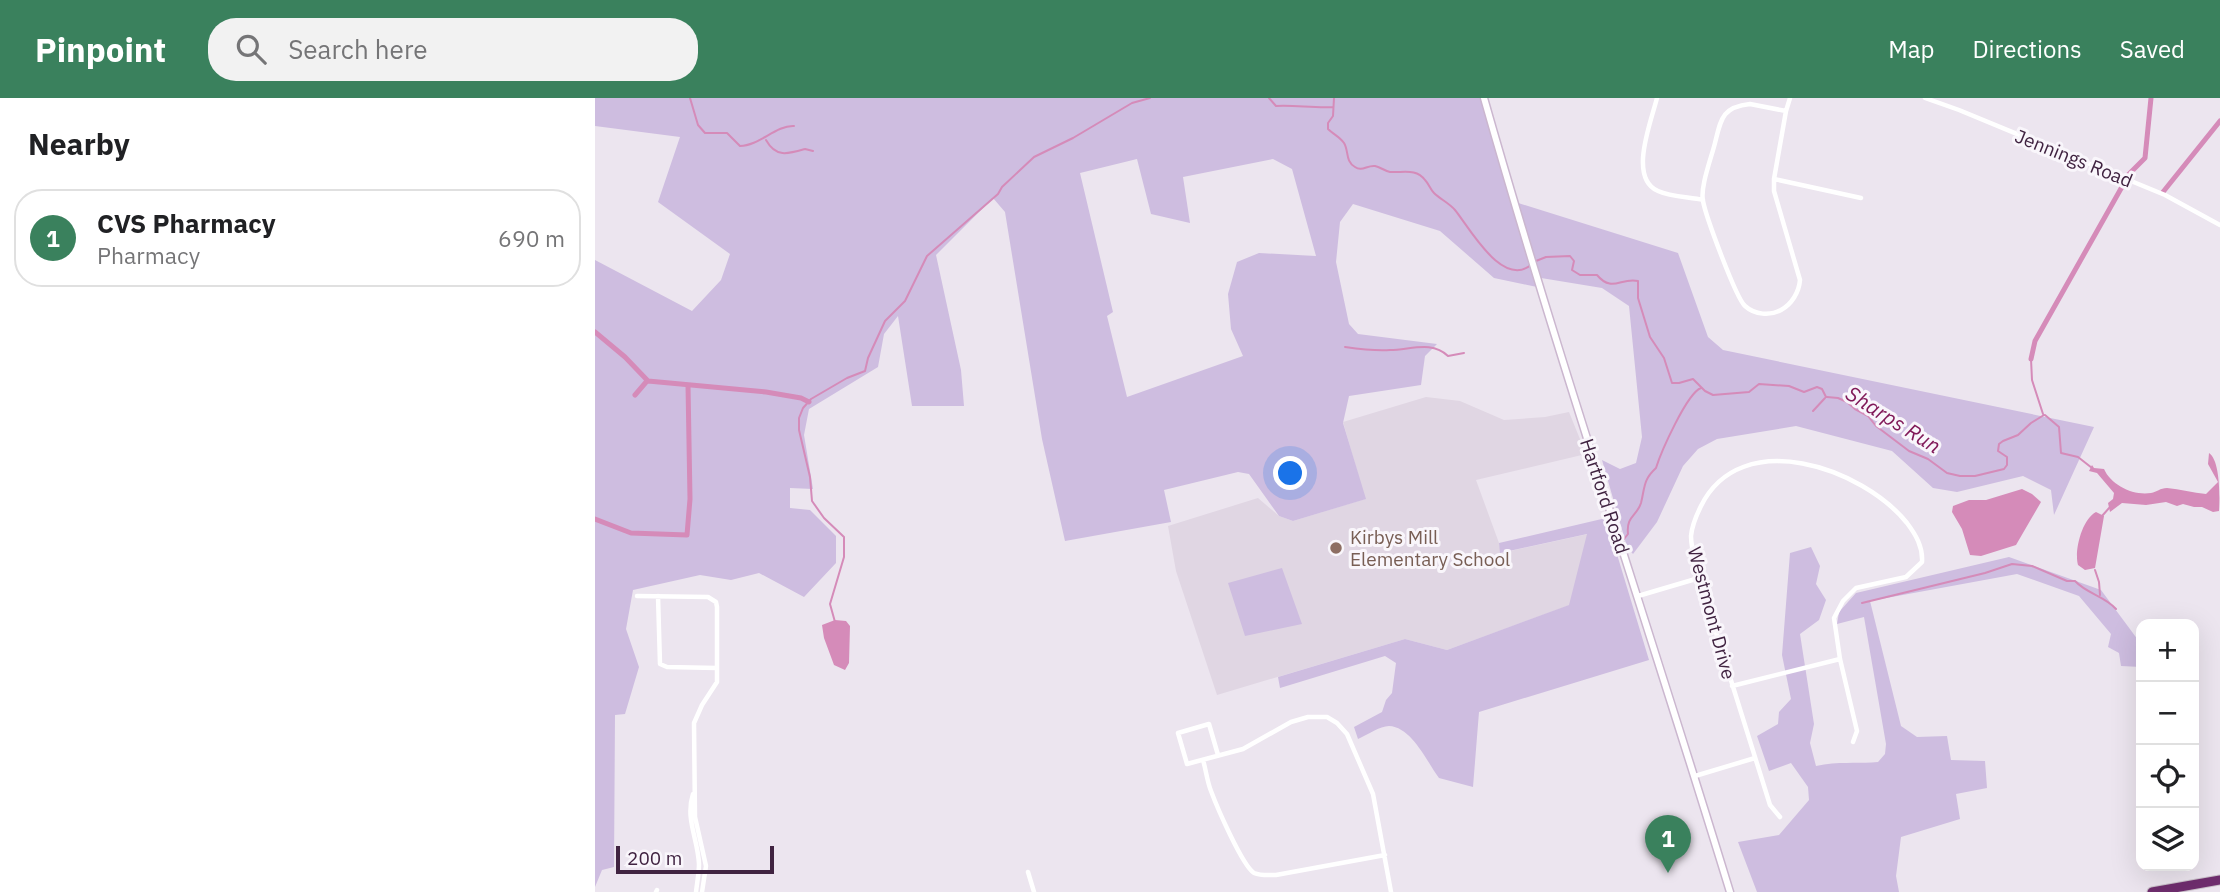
<!DOCTYPE html>
<html lang="en">
<head>
<meta charset="utf-8">
<style>
  :root { --surface:#fff; --page:#f2f2f2; --text:#202124; --muted:#757577; --line:#e0e0e0; --accent:#3a815d }
  body { margin:0; font-family:"IBM Plex Sans",sans-serif; background:var(--page); color:var(--text) }
  .controls { position:absolute; right:21px; bottom:21px; display:grid; overflow:hidden; border-radius:14px; box-shadow:0 7px 28px #0002 }
  .controls button { width:63px; height:63px; display:grid; place-items:center; padding:0; border:0; border-bottom:2px solid var(--line); background:var(--surface); color:var(--text); font:35px sans-serif }
  .scale { position:absolute; left:21px; bottom:18px; width:158px; box-sizing:border-box; padding-left:7px; border:4px solid #402341; border-top:0; font-size:19px; line-height:24px; white-space:nowrap; color:#402341; -webkit-text-stroke:5px #f9f6fb; paint-order:stroke }
  .you { position:absolute; left:696px; top:376px; width:24px; height:24px; margin:-18px; border:5px solid #fff; border-radius:50%; background:#1a73e8; box-shadow:0 0 0 10px #1a73e833 }
  .badge { display:grid; place-items:center; width:46px; height:46px; border-radius:50%; background:var(--accent); color:#fff; font-size:23px; font-weight:700 }
  .pin { position:absolute; translate:-50% -58px; filter:drop-shadow(0 2px 4px #0008) }
  .pin::after { content:''; position:absolute; top:37px; width:24px; height:21px; background:inherit; clip-path:polygon(0 0,100% 0,50% 100%) }
  .list { margin:0; padding:0; list-style:none }
  h2 { display:flex; justify-content:space-between; align-items:center; height:91px; margin:0; padding:0 28px; font-size:30px }
  h2 small { font-size:23px; font-weight:400; color:var(--muted) }
  .list li { display:grid; grid-template-columns:46px 1fr auto; gap:21px; align-items:center; box-sizing:border-box; height:98px; margin:0 14px 14px; padding:0 14px; border:2px solid var(--line); border-radius:28px }
  .list b { display:block; font-size:26px; white-space:nowrap }
  .list p { margin:0; font-size:23px; white-space:nowrap; color:var(--muted) }
  .list em { font-size:23px; font-style:normal; color:var(--muted) }
  .icon { flex:none; width:38px; height:38px; fill:none; stroke:currentColor; stroke-width:2; stroke-linecap:round; stroke-linejoin:round }
  .map { position:relative; flex:none; width:1625px; height:794px; overflow:hidden }
  header { display:flex; align-items:center; gap:42px; box-sizing:border-box; height:98px; padding:0 35px; background:var(--accent); color:#fff }
  header strong { font-size:33px }
  nav { display:flex; gap:38px; margin-inline-start:auto; font-size:24px }
  .search { width:490px; height:63px; background:var(--page); display:flex; align-items:center; gap:18px; box-sizing:border-box; padding:0 24px; border-radius:28px; color:var(--muted); font-size:26px }
  main { display:flex }
  aside { flex:1; background:var(--surface) }
  .map>svg:first-child { display:block }
</style>
</head>
<body>
<header>
<strong>Pinpoint</strong>
<div class="search"><svg class="icon" aria-label="search" viewBox="0 0 24 24"><circle cx="10" cy="10" r="6"/><path d="M15 15l6 6"/></svg>Search here</div>
<nav><a>Map</a><a>Directions</a><a>Saved</a></nav>
</header>
<main>
<aside>
<h2>Nearby<small></small></h2>
<ul class="list">
<li><span class="badge">1</span><div><b>CVS Pharmacy</b><p>Pharmacy</p></div><em>690 m</em></li>
</ul>
</aside>
<div class="map">
<svg width="1625" height="794" viewBox="0 0 1625 794">
  <rect width="100%" height="100%" fill="#ece5ef"/>
  <!-- built -->
  <path fill="#e0d6e3" d="M831,299L865,303L909,322L950,319L974,314L991,356L881,382L904,445L906,455L993,436L975,507L852,552L810,541L622,597L581,473L573,428L663,400L684,418L698,423L770,401L748,324Z"/>
  <!-- green -->
  <path fill="#cebde0" fill-rule="evenodd" d="M0,0H887L920,104L1083,155L1113,239L1128,252L1499,329L1459,417L1456,392L1428,378L1362,394L1338,390L1297,353L1201,328L1122,341L1103,351L1088,368L1062,424L1038,456L1032,449L1007,362L1025,371L1041,365L1047,339L1034,208L1007,190L940,179L942,189L899,180L845,133L758,106L745,124L741,164L754,226L763,236L842,246L830,258L826,287L754,298L748,325L771,401L698,423L684,418L654,376L643,374L569,392L576,424L470,443L447,341L410,114L398,100L341,157L366,272L369,308H317L303,218L289,236L283,269L214,311L209,337L218,391L195,390V410L215,412L241,438V465L209,499L164,475L136,482L105,477L38,492L31,531L44,569L30,616L20,617L19,769L7,772L0,789V162L97,213L126,182L135,156L63,104L85,39L0,28ZM542,61L556,116L595,125L588,79L678,61L697,71L721,158L664,155L642,164L633,196L636,231L648,258L532,299L512,218L518,214L485,75Z
    M1011,420L1054,562L884,614L878,689L844,680C832,664 817,629 794,628C785,628 772,637 763,641L759,629L787,614L791,602L797,595L801,565L790,558L685,590L683,579L810,541L852,552L974,507L992,436L905,455L904,445Z
    M1216,449L1225,468L1221,486L1231,502L1224,522L1205,536L1219,626L1215,645L1221,668C1243,663 1262,666 1283,664L1290,656L1291,646L1269,519L1242,526L1244,514L1261,495L1414,459L1506,492L1546,546V569L1526,568L1524,555L1513,549L1516,536L1484,498L1422,476L1275,503L1306,628L1322,639L1352,638L1356,662L1390,663L1392,690L1361,696L1365,721L1306,739L1301,778L1304,794H1162L1143,744L1184,737L1214,702L1213,689L1196,665L1174,673L1162,638L1183,626L1184,614L1196,601L1187,557L1195,455Z
    M687,470L707,526L650,538L633,485Z"/>
  <!-- water -->
  <path fill="#d58bb9" d="M1614,355C1625,362 1625,398 1624,413L1618,414L1607,409H1599L1588,406L1582,408L1571,404L1551,407L1527,405L1515,414L1513,405L1518,401L1519,395L1502,375L1494,373L1497,367L1499,370L1509,371C1516,387 1538,398 1556,395C1562,394 1565,390 1572,390C1585,391 1598,395 1611,396L1623,384L1613,366Z
    M1427,391L1437,396L1446,404L1421,447L1386,458L1375,457L1367,431L1357,414L1358,408L1374,402H1391Z
    M1501,414L1509,418L1500,470L1490,472L1483,467C1479,453 1487,421 1501,414Z
    M240,522L251,523L255,528L254,565L250,572L239,567L229,540L227,527Z"/>
  <g fill="none" stroke-linecap="round" stroke-linejoin="round">
    <!-- stream -->
    <path stroke="#d58bb9" stroke-width="2" d="M95,0L103,27L110,35H132L145,48C164,48 181,27 199,28
      M674,0L681,8C700,7 718,10 738,9
      M739,0L738,18L733,25V31C738,36 745,39 749,45C754,53 750,63 760,69C767,74 772,67 780,68C785,69 790,73 795,74C808,75 821,70 830,82C834,86 835,91 839,95C845,101 854,105 860,112C874,129 908,192 937,166
      M171,42C181,60 193,56 210,51L218,53
      M1528,87L1533,77
      M941,163L951,159L975,158L979,163L977,172L985,177H1002C1017,195 1026,179 1043,183V200L1055,239L1069,260L1077,285H1084L1098,281L1110,293L1118,297L1154,294L1164,286L1194,288L1209,294L1222,289L1227,291L1231,299
      M750,249C764,251 781,253 795,252C815,252 837,242 853,258L869,255
      M1436,261L1437,282L1448,316
      M1232,299L1243,300L1252,304L1260,311L1273,318L1281,328L1314,353L1333,361L1352,375L1365,378H1380L1409,371L1412,367V359L1403,353L1404,346L1408,343L1423,337L1436,325L1449,317
      M1218,313L1230,300
      M1450,317L1464,329L1466,355L1483,359L1497,370
      M1507,418L1515,409
      M1029,441L1033,436C1031,418 1042,418 1046,405C1050,389 1048,382 1061,370C1066,354 1092,295 1106,290
      M1500,472L1504,484L1505,497
      M1267,505L1390,475L1417,466L1437,468L1472,483H1480C1492,496 1510,498 1521,511
      M240,524L235,506L249,459V439L229,420L217,403L215,379L204,332V320L208,310L216,301L252,280L270,273L273,260L290,223L310,203L332,158L403,96L407,89L439,59L478,40L537,5L555,0"/>
    <!-- canal -->
    <path stroke="#d58bb9" stroke-width="5" d="M1533,77L1550,60L1556,0
      M1568,94L1625,23
      M0,234L30,259L53,283L171,294L206,300L214,304
      M1436,261L1440,243L1528,87
      M40,297L52,283
      M0,421L36,435L92,437L95,401L93,287"/>
    <defs>
      <path id="secondary" d="M889,0C965,267 1054,529 1135,794"/>
      <path id="highway" d="M1557,794L1625,782"/>
    </defs>
    <!-- secondary casing -->
    <use href="#secondary" stroke="#cbb7cf" stroke-width="9"/>
    <!-- highway casing -->
    <use href="#highway" stroke="#cac1ca" stroke-width="11"/>
    <!-- street -->
    <path stroke="#fff" stroke-width="4.5" d="M1062,0C1056,24 1033,80 1063,93C1076,99 1094,99 1108,102
      M1330,0L1364,12L1570,97L1625,127
      M1155,6L1191,13L1179,81V93L1205,182C1204,194 1197,206 1186,212C1175,218 1160,217 1150,208C1141,200 1111,119 1108,103C1105,89 1116,61 1120,45C1126,21 1127,9 1155,6Z
      M1191,13L1195,0
      M1179,81L1266,100
      M42,498L113,499L121,504L122,509V584L107,607L99,625L100,719L111,768L107,794
      M63,498L65,566L72,569L122,570
      M1043,498L1104,480
      M1137,588L1245,561
      M623,657L614,626L583,635L592,666L648,651L696,624L713,619H732L742,625L752,636L778,696L796,794
      M608,662C611,672 612,683 616,693C622,709 647,767 659,775C666,778 674,777 681,777L790,757
      M1100,678L1160,660
      M98,696C90,721 103,741 104,766C104,775 102,785 101,794
      M1185,719L1175,707L1104,480C1101,466 1096,452 1096,438C1097,427 1101,418 1106,408C1146,327 1268,370 1312,425C1321,437 1328,449 1327,464L1311,479L1261,490L1248,503L1239,520L1245,561L1262,633L1258,644
      M433,774L439,794
      M61,794L62,792"/>
    <!-- secondary -->
    <use href="#secondary" stroke="#fff" stroke-width="6"/>
    <!-- highway -->
    <use href="#highway" stroke="#6f2d6e" stroke-width="9"/>
  </g>
  <!-- markers -->
  <circle fill="#8d6e63" stroke="#f9f6fb" stroke-width="2.5" cx="741" cy="450" r="7"/>
  <g text-anchor="middle" stroke-width="6" stroke-linejoin="round" paint-order="stroke">
    <!-- street labels -->
    <g font-size="19" fill="#402341" stroke="#f9f6fb">
      <text transform="translate(1479 60) rotate(22)" y="7">Jennings Road</text>
      <text transform="translate(1010 398) rotate(72)" y="7">Hartford Road</text>
      <text transform="translate(1117 515) rotate(75)" y="7">Westmont Drive</text>
    </g>
    <!-- education labels -->
    <g font-size="19" fill="#785e54" stroke="#f9f6fb" text-anchor="start">
      <text x="755" y="446">Kirbys Mill<tspan x="755" dy="22">Elementary School</tspan></text>
    </g>
    <!-- water labels -->
    <g font-size="21" font-style="italic" fill="#811a59" stroke="#f9f6fb">
      <text transform="translate(1298 322) rotate(32)" y="7">Sharps Run</text>
    </g>
  </g>
</svg>
<div class="controls">
<button>+</button>
<button>−</button>
<button><svg class="icon" aria-label="locate" viewBox="0 0 24 24"><circle cx="12" cy="12" r="6"/><path d="M12 2v4M12 18v4M2 12h4M18 12h4"/></svg></button>
<button><svg class="icon" aria-label="layers" viewBox="0 0 24 24"><path d="M12 4l9 5-9 5-9-5zM3 14l9 5 9-5"/></svg></button>
</div>
<div class="scale">200 m</div>
<div class="you"></div>
<div class="pin badge" style="left:1073px;top:775px">1</div>
</div>
</main>
</body>
</html>
